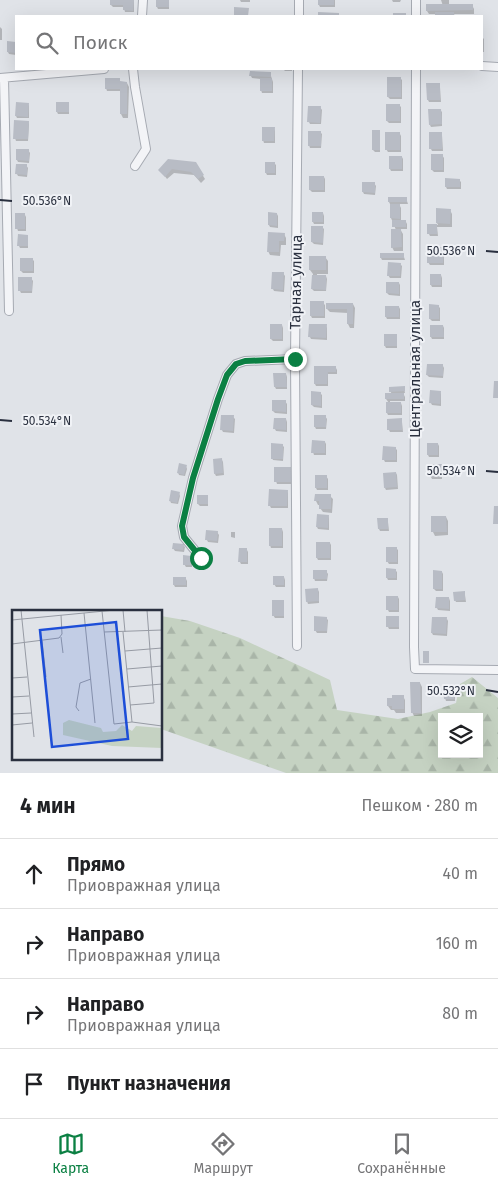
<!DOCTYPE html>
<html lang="ru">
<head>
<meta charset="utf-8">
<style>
  :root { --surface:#fff; --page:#f2f2f2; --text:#202124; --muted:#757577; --line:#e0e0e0; --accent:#0b8043 }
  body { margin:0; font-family:"Fira Sans",sans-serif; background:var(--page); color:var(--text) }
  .controls { position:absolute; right:15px; bottom:15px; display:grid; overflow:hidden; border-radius:0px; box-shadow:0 5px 20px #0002 }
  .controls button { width:45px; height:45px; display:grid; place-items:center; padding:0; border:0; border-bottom:1px solid var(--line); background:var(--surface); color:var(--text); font:25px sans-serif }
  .stop { position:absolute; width:15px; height:15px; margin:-11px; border:4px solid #0b8043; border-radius:50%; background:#fff }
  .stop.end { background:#0b8043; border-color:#fff; box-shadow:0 1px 5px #0008 }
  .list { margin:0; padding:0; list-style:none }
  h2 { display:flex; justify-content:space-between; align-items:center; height:65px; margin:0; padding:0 20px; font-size:21px }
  h2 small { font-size:16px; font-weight:400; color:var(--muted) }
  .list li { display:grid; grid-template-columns:32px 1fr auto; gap:15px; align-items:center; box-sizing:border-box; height:70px; padding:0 20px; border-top:1px solid var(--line) }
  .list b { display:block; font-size:19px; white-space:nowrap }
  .list p { margin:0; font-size:16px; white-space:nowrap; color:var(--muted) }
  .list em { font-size:16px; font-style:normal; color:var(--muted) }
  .icon { flex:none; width:28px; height:28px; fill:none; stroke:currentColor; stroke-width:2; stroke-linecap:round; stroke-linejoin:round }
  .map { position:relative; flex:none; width:498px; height:773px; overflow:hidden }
  .search { position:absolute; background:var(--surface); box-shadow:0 5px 20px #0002; left:15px; right:15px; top:15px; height:55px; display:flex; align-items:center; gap:12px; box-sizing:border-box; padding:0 18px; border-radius:0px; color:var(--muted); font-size:19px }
  .sheet { height:345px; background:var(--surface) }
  nav { display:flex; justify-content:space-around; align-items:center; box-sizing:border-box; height:70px; border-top:1px solid var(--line); background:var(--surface); font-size:14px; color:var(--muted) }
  nav a { display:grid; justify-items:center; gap:2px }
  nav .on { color:var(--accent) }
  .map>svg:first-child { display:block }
</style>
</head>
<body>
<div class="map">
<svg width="498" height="773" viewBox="0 0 498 773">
  <defs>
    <pattern id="forest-firs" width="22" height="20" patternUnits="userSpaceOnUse" patternTransform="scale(1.25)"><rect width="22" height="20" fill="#c5d2c2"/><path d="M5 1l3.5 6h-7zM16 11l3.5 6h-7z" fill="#a9b5a8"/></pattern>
  </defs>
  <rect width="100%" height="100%" fill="#e0e3e8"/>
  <!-- forest -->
  <path fill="url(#forest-firs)" fill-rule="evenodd" d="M161,616L190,621L240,638L330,680L337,710L398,719L430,712L456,703L460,684L472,677L498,698V773H286L161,729ZM442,717H479V754H442Z"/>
  <!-- shadow -->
  <path fill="#0003" d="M111,0H134V12H125L124,7H113L111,5Z
    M157,0H168L169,2V9H158L157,7Z
    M240,0H250V2H241Z
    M319,0H335V7H320L319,5Z
    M392,0H401L400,2H393Z
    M441,0H449V5H472L474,9V14H454L455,16H437V14H429L427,11L443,6Z
    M0,27L2,29V40H0Z
    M482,37L484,39V52H482Z
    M9,42L16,43V55L9,54L8,52Z
    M283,69H292V71H285Z
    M270,73L273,82V93H262L261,90V79L252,78L251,76Z
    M388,78H400L402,80V99H390L388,97Z
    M119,79L120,82L127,83L129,87L128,118H123L121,114V91H107L106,88Z
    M439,84L440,87L441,102H429L428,100Z
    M68,103L69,105V114H58L57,112Z
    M28,104L29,106V118H17L16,116Z
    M399,105L401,107V123H389L387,121Z
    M320,107L322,110L321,124H310L309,122Z
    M440,110L442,112V126L431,127L430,125Z
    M28,122L29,124L28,141H16L15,138Z
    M274,128L275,131V143H264L263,140Z
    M379,131L380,133V152H375L373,150Z
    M320,132L322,134L321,148H310L309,145Z
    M441,133L442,135L443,151H432L431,149Z
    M400,134L401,136V152H388L386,149Z
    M28,150L30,153L29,163L18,162L17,160Z
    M442,155L444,158V172H434L432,170Z
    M390,157H402L403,159V171H391L390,169Z
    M195,163L205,179L201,183L194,175L174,173L167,179L160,170Z
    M274,163L276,165V175H267L266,173Z
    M17,165H26L28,168L27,177L18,176L17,174Z
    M324,177L325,179V192H312L310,190Z
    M459,180L461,182V189H447L446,187Z
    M363,183H374L376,186L375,195L364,194L363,192Z
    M406,198L408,204H399L401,208V222H406L407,224V229H400L403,234V251H394L392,247L396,230L391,218L390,204L389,202Z
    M450,210L452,214V227H437L438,236H430L429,234L428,225H438L437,223Z
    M323,213L324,216V224H314L313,222Z
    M277,214L278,216V228L270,227L269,225Z
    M25,215L26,217V231H18L17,228Z
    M312,227H322L324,229L323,245L314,244L312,242Z
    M284,234L286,238V245H281L280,256L270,255L268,251Z
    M19,236H27L28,238V248H20L19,246Z
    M443,248L444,251V265H430L428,262Z
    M403,254L405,260H382L381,258Z
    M325,257L328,261V274H317V276H326L327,279L326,291H314L312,289L313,274L310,270Z
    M32,259L34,261V273H23L21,271Z
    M400,264L402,266L401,278H390L388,275Z
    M283,273L285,276L284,292L274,291L273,289Z
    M441,275L442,278V287H432L431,285Z
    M31,278L33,281L32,293H21L20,291Z
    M388,283H399L400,285V296L389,295L387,293Z
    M323,303L325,305V318H312L311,316Z
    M353,304L355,308L354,328H350L348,324V313L330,312L327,309Z
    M438,306L440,308V321H432L430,319Z
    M386,307H399L400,309V319H387L386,317Z
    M282,325L283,328V341H273L271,339Z
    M326,326L327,328V340L311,339L310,337Z
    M443,326L444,328V339H432L431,337Z
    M396,335L397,337V348H386L385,346Z
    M443,366L444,368L443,378L429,377L427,375Z
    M315,367L336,368L337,370V374H328V386H316L315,384Z
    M275,374H286L287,377V389H276L275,387Z
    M404,387L405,393H403L405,397V401H390V403H401L402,406V415H388L387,413L389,403L386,399L392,394L390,391Z
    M440,392L441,394V406L432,405L431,403Z
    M312,393H320L322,395V408L314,407L312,405Z
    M285,401L287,404V414L275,413L273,411Z
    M315,416H325L327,419L326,429H316L315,427Z
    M233,417L235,419L234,433L223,432L222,430Z
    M286,419L287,422V432L276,431L275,429Z
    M388,420H401L402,422L403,432H390L389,430Z
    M325,442L326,444V455H314L313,452Z
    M438,444L439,446V457H429L428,455Z
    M282,445L284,447L283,461L273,460L272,458Z
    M395,448L397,450V462H385L384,460Z
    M222,460L223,462L224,475L216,476L215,474Z
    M441,465L442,468V479H432L431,477Z
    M186,466L187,469L185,476L179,475L178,472Z
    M290,468L292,470V484H277L276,481Z
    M396,473L397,475L398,489L386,490L385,488Z
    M326,476L328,479V490H317L316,488Z
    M287,491L288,493V508H271L270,506Z
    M179,493L180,496L178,504L171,503L170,500Z
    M330,496L333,499L332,513L323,512L320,508V505H318L316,501Z
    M207,497L208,499V506H200L198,504Z
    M328,516L329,518V530L318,529L317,527Z
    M446,517L448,521V535L435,536L433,532Z
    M379,519H387L388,522L389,531H380L379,529Z
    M282,529L283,532V548H271L270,545Z
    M217,532L219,535L218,543L208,542L207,540Z
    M231,532H235V538L231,537Z
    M330,543L331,545V560H318L317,558Z
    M183,545L185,547L184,552L175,551L173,548Z
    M396,548L398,550V564H389L387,561Z
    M247,550L248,552V564H241L240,562Z
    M190,557L192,559V567H186L184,564Z
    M395,570L397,572V580H388L387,578Z
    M326,571L328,574L327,581H315L314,578Z
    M442,572L443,574V591H436L434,589Z
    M284,577L285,580V587H276L274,584Z
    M186,579L187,581V587H175L174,585Z
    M318,590L319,592V603L308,604L307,601Z
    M464,592L465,595L466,602H456L455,600Z
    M398,597L399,599V612H389L388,610Z
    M449,598L450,601V611L438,610L437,608Z
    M283,601L284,604V618H275L273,615Z
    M326,618L328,620L327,633H317L315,630Z
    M398,618L399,620V629H389L388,627Z
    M447,619L448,621L447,636L433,635L432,633Z
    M420,683L422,687V716H414L412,712Z
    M454,688L455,691V701H446L445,698Z
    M403,696L405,700V713H396L394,710H391L388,706Z"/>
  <!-- building -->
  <path fill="#b8bcc5" d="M110,0H134L133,11L123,10V5H110Z
    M156,0H169V7H156Z
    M318,0H334V5H318Z
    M426,4H473V10L426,11Z
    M234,7L249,8L248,16H234Z
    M318,12L339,13V16H318Z
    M435,12H454V16H435Z
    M393,13H406V16H393Z
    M7,41L16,42V53L7,52Z
    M250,71L271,72V77L249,76Z
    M387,77H401V97H387Z
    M105,78H120V81L127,82V114H120V89H105Z
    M260,78H272V91H260Z
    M426,83H440V100H427Z
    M16,102L29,103L28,117L15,116Z
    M56,102H69V112H56Z
    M386,104H400V121H386Z
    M308,106H321L320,123L307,122Z
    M428,109H441L442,124L429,125Z
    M14,120L29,121L28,139H13Z
    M262,127H275L274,141H262Z
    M372,130H380V150H372Z
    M308,131H321V146H308Z
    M385,132H400V150H385Z
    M429,132H442V149H429Z
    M16,149H29V161L16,160Z
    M431,154H443V170H431Z
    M389,156H402V169H389Z
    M168,159L196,162L204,175L198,179L191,172L172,169L165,177L158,170Z
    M265,162H275V173H265Z
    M16,164H27V175L15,174Z
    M309,176H324V190H309Z
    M445,178L460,179V187H445Z
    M362,182H375V193L362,192Z
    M388,197H407V202H388Z
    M390,204H400V219L390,218Z
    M436,208L451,209L450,224L436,223Z
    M268,212L277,213V226L268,225Z
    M312,212H323V222H312Z
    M15,213H25V229H15Z
    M392,220H406V227H392Z
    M427,224H437V234H427Z
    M311,226H323V243L311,242Z
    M391,229H401L402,247L391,248Z
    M268,232L285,233L284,241H279V252H267Z
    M18,234L28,235V246H17Z
    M427,247H444L443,263H427Z
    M380,253H404V258H380Z
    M309,256H326V270H309Z
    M20,258H33V271H20Z
    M388,262L401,263L400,276H387Z
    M272,272H284L283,290L271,289Z
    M430,274H441V285H430Z
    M312,275H326V290L311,289Z
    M18,277H32V291H18Z
    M386,282H399V294L386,293Z
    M310,301H324V316H310Z
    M326,303H353V324H347V309H326Z
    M429,304L439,305V319H429Z
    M385,306H399V317H385Z
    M270,324H282V339H270Z
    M309,324H327L326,338L308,337Z
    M430,325H443L444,337H430Z
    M384,334H397V346H384Z
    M427,364H443V376L426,375Z
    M314,366H336V372H328L327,384H314Z
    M273,373H286L287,387H274Z
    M494,381H498V398H493Z
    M405,386V391L389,392V387Z
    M430,390L441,391L440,404L429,403Z
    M311,391L321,392V406L311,405Z
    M385,393H404V399H385Z
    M272,400H286V412L272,411Z
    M386,402H401V413H386Z
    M221,415H234L233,431L220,430Z
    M314,415H326V427H314Z
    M274,418H286V430L273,429Z
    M402,418V430H387V419Z
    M312,440L325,441V453H311Z
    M271,443L283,444V459H271Z
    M427,443H438V455H427Z
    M383,446L396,447V460H382Z
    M222,458L223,473L214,474L213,459Z
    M179,463L187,465L184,475L177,473Z
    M430,464H442V477H430Z
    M274,467H291V482H274Z
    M396,472L397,487L384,488L383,473Z
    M315,475H327V488H315Z
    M269,489L288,490L287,506H268Z
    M171,490L180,492L177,503L169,501Z
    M315,494H331V509H319V501H314Z
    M197,495H208V504H197Z
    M494,506H498V524H493Z
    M317,514L329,515L328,528L316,527Z
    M431,516H446L447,532H431Z
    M377,518H388V529H378Z
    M269,528H282V546H269Z
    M206,530L218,531L217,541L205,540Z
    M316,542H330V558H316Z
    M173,543L184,544L183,550L172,549Z
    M386,547H397V562H386Z
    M239,548H247V562H238Z
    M183,555L191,556V565H183Z
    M386,568L396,569V578H386Z
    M313,570H327V579H313Z
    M433,570L442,571V589H433Z
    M273,576H284V585H273Z
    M173,577H186V585H173Z
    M318,588L319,601L306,602L305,589Z
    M465,591V600L454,601L453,592Z
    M386,596H398V610H386Z
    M436,597H449V609L435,608Z
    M272,600H284V616H272Z
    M314,616L327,617V631H314Z
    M386,616H399V627H386Z
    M432,617H447L446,634L431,633Z
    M423,651H429V663H423Z
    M410,682H420L421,713H411Z
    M443,687H454V699H444Z
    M392,695H404V709H392V706H387V698H392Z"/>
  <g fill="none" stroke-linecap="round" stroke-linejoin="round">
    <defs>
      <path id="minor" d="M416,0V16
        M142,16L143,0
        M299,16V0
        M482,66L498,67
        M133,69L135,87L146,149L135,166
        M416,69L414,647L415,669L498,670
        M0,78L104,69
        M4,78L9,311
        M201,558L184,537L182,526L193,478L218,399L227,375L236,364L245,361L295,359
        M297,646L295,359L298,69"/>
    </defs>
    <!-- minor casing -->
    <use href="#minor" stroke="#a6aab2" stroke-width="10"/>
    <!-- minor -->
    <use href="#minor" stroke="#f3f4f7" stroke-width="8"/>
  </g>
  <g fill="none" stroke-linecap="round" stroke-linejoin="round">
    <!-- route -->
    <path stroke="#0b8043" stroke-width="6" d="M201,558L184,537L182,526L193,478L218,399L227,375L236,364L245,361L295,359"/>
  </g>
  <!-- ticks -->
  <path fill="none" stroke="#2a303f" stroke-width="2" d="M0,200L12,201M486,251L498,252M0,420L12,421M486,471L498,472M486,690L498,692"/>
  <g text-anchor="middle" stroke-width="4" stroke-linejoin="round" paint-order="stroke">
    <!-- street labels -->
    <g font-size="15" fill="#2a303f" stroke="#f0f2f6">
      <text transform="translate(296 282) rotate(-89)" y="5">Тарная улица</text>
      <text transform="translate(415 369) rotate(-90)" y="5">Центральная улица</text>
    </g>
  </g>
  <!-- overview -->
  <g transform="translate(12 610)">
    <rect width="150" height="150" fill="#e0e3e8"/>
    <path d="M57,110L89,118L91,122L104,121L110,115L120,121L124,116L150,118V138L100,136L51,125V113Z" fill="#c5d2c2"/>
    <path fill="none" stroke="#979ba4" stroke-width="1" d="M9,0L22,127M111,0L113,22M90,1L102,114L120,112L150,116M72,3L83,113M0,10L103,0M92,22L150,20M111,22L120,112M49,27L51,43M30,31L34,67M0,34L47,28L50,24L49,5M113,41L150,38M115,59L150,56M0,68L15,67M116,77L150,74M0,87L17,86M118,95L142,93L135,0M67,101L64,97L68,73L79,69M0,104L19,103M0,115L20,113"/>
    <path fill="#1d4ed8" fill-opacity="0.15" stroke="#1d4ed8" stroke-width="2.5" d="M104,12L116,129L40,137L28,20Z"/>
    <rect width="150" height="150" fill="none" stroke="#2a303f" stroke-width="2.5"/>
  </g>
  <g font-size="12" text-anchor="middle" fill="#2a303f" stroke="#f0f2f6" stroke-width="4" stroke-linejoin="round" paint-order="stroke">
    <text x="47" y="205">50.536°N</text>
    <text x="451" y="255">50.536°N</text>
    <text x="47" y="425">50.534°N</text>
    <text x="451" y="475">50.534°N</text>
    <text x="451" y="695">50.532°N</text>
  </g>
</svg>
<div class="controls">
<button><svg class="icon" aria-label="layers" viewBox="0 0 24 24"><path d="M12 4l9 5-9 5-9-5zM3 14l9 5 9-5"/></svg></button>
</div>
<div class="stop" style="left:201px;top:558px"></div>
<div class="stop end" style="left:295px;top:359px"></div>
<div class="search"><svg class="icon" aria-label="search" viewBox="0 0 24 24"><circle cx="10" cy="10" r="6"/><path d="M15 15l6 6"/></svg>Поиск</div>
</div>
<section class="sheet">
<h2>4 мин<small>Пешком · 280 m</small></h2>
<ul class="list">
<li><svg class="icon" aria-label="ahead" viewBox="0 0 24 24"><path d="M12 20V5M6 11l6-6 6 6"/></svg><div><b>Прямо</b><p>Приовражная улица</p></div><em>40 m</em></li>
<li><svg class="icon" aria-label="right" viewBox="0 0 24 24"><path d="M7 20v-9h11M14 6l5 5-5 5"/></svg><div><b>Направо</b><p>Приовражная улица</p></div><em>160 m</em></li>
<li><svg class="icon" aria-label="right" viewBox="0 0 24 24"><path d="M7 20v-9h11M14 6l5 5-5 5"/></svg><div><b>Направо</b><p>Приовражная улица</p></div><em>80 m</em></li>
<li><svg class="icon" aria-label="arrive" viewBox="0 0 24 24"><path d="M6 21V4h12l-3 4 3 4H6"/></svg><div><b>Пункт назначения</b></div></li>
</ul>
</section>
<nav>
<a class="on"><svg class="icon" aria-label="map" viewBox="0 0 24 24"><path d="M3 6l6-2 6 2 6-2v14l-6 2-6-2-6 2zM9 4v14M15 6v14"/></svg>Карта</a>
<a><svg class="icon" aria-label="directions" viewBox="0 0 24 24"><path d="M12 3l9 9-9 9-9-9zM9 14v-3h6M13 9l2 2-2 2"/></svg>Маршрут</a>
<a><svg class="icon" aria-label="saved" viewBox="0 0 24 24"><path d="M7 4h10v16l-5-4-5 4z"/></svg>Сохранённые</a>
</nav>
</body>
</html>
